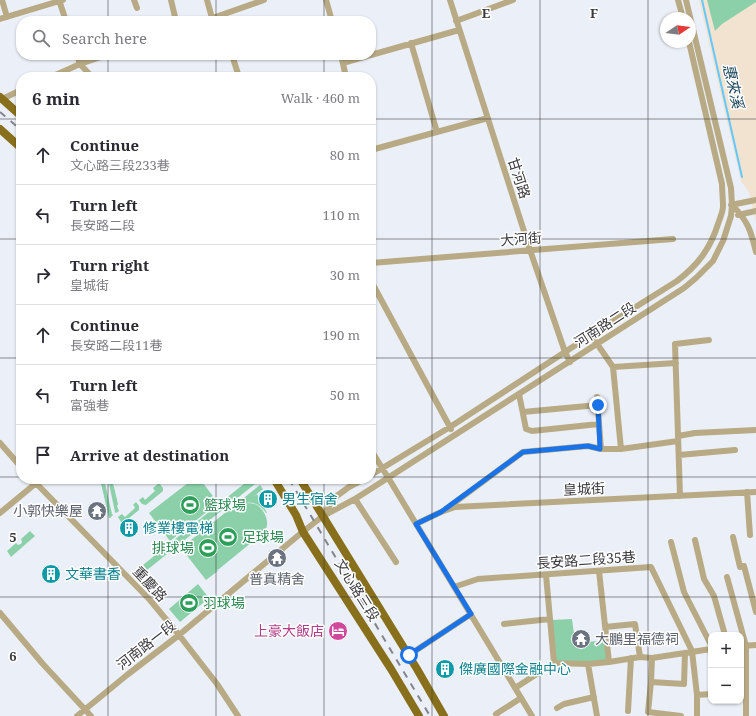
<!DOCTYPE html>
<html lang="en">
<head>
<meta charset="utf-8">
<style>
  :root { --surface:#fff; --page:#f2f2f3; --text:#2b2b33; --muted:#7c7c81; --line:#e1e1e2 }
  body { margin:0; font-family:"Noto Serif","Noto Sans TC",serif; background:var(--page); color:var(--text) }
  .controls { position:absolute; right:12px; bottom:12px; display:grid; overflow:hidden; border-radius:8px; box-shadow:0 1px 3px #0004 }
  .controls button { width:36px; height:36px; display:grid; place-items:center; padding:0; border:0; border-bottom:1px solid var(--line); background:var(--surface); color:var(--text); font:20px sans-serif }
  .compass { position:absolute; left:660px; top:12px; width:36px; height:36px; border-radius:50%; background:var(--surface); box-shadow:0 1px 3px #0004; rotate:77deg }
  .stop { position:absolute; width:12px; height:12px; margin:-9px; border:3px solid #1a73e8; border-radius:50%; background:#fff }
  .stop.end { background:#1a73e8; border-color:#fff; box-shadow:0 1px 4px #0008 }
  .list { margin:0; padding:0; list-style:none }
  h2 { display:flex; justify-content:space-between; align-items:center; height:52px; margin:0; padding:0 16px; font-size:17px }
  h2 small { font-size:13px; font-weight:400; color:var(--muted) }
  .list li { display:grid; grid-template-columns:26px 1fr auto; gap:12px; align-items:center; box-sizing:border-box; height:60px; padding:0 16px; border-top:1px solid var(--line) }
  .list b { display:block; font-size:15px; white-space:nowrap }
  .list p { margin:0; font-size:13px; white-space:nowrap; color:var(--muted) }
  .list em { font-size:13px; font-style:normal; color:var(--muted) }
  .icon { flex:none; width:22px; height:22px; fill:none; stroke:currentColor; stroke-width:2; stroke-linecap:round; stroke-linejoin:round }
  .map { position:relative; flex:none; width:756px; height:716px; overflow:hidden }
  .search { position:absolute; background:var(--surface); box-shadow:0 1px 3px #0004; left:16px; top:16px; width:360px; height:44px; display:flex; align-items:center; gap:10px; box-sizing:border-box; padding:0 14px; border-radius:16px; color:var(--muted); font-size:15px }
  .panel { position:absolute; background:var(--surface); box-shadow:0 1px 3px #0004; left:16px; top:72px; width:360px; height:412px; border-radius:16px }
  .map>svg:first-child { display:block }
</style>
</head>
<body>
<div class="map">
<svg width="756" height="716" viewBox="0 0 756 716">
  <rect width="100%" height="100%" fill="#ebeff7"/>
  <!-- commercial -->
  <path fill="#f1e3d0" d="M699,0H756V222L749,192L741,181Z"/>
  <!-- green -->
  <path fill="#8bd0a8" d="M707,0H756V2L722,24L715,31Z
    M100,479H104L112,514L113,515L110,518H109Z
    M108,479H112L118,504L117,506L119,511L116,513L115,512Z
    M193,479H200L218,503L170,541L149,513Z
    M250,479L260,480L147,570L143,565Z
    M159,483L163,488V491L146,505L142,504L139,500L143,497L145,500L155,491L153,488Z
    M260,485L263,489L254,496L257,494L267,513H266C261,505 253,501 245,503C249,503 253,503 257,505C263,509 268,518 267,525C267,528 265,530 263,533L219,569L214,571L219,570L206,580L181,548Z
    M136,502L139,506V510L124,522H121L118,517L122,514L125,517L134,509L135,507L133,505Z
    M30,531L35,536L11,557L7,551L16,543L18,545L21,544L22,542L21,539Z
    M198,584L209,598L180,622L169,609Z
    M572,619L575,642L605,641L607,660L588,662L556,661L552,620Z"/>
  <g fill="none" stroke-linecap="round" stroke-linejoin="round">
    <!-- stream -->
    <path stroke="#63c8fd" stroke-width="2" d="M702,0L742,177"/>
    <!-- minor -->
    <path stroke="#b8aa84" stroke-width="6" d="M2,0L7,17
      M59,0L66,21
      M134,0L137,8
      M171,0L176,21
      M207,0L212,18
      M326,0L332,21
      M450,0L530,250L565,352L570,362
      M678,0L683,18
      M0,19L63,0
      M204,21L264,0
      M456,21L513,0
      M411,43L437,132
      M77,55L80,64L92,77
      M232,55L239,77
      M341,55L346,77
      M371,55L459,30
      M343,63L370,55
      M51,77L80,64L107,55
      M0,100L21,90
      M371,150L488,118
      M731,205L756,200
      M732,205C748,221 751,231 756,252
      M738,215L756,211
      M371,263L673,239
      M371,281L451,429
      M591,335L613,367L621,449
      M613,367L676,363
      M519,394L526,429L532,431L599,424
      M597,397L601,449
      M523,412L598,405
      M678,436L695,433L756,430
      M0,443L21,467
      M371,450L392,484L532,716
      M679,455L735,450
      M371,475L450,427L591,335L677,281C698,265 710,249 718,224C720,218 723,212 723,206C723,198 722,191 722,184L689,42
      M32,479L150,600L179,635L217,684L238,716
      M747,492L750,535
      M680,496L675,344L709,340
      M355,499L396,562
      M446,509L523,452L588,446L601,449H621L678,441
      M0,513L41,479
      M323,516L334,498L349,487L364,479
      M416,524L441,512L455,507L756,492
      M733,537L740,567L744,566L756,612
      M695,540L704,579L714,596L725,635
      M671,542L684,592L711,645
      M599,571L609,662
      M546,575L554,663
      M727,577L746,646V716
      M454,587L478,579L651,567L692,651L697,695V716
      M0,613L42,663L91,716
      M504,624L550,619
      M605,627L635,624L640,657
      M741,646L756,645
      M409,655L471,614
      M652,658L651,682L684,684L685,653
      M588,664L597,716
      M651,682L648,712L681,716
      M515,688L554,663L588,664L609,662L640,657L652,658L711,649
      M697,695L711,694
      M557,708L564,704L594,697
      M628,711L631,658
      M496,714L521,698
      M77,716L127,675L179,635L300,534L323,516L355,499L684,288L696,278L713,261L723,241L731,216L732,205L731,188L686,0"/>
    <!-- major -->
    <path stroke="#886f1b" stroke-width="8" d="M0,97L21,116
      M0,129L21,148
      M274,479L296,515L303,532L391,669L419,716
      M300,479L417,669L444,716"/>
    <!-- rail -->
    <path stroke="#83858a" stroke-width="2" stroke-dasharray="7 7" stroke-linecap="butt" d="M0,112L21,130
      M289,479L430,716"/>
  </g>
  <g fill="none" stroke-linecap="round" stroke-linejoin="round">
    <!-- route -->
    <path stroke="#1a73e8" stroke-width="5" d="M409,655L471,614L416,524L441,512L523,452L588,446L600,449L598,405"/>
  </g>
  <!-- grid -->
  <path fill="none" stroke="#393a3d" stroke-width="1" stroke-opacity="0.55" d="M108,0V21M216,0V21M324,0V21M432,0V716M540,0V716M648,0V716M108,55V77M216,55V77M324,55V77M0,119H21M371,119H756M0,239H21M371,239H756M0,358H21M371,358H756M0,477H21M371,477H756M108,479V716M216,479V716M324,479V716M0,597H756"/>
  <!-- icons -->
  <defs>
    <symbol id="building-disc" viewBox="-11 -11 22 22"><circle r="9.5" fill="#0f9aa8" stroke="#fff"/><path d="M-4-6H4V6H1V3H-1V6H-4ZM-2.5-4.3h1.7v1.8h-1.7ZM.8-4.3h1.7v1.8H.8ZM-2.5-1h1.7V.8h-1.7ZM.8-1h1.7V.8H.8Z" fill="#fff"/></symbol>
    <symbol id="stadium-disc" viewBox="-11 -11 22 22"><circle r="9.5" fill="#2e9e5b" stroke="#fff"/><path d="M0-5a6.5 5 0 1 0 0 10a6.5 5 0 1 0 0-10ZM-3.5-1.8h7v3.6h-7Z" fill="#fff"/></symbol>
    <symbol id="temple-disc" viewBox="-11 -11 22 22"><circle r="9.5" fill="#6b7280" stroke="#fff"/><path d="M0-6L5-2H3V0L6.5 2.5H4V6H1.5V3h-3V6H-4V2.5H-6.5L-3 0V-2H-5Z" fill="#fff"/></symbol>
    <symbol id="hotel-disc" viewBox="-11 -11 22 22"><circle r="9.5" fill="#d1479c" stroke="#fff"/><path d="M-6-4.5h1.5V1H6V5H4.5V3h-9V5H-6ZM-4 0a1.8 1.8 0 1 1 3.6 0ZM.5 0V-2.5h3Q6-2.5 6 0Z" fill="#fff"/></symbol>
  </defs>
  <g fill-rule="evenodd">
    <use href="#building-disc" x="257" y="488" width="22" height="22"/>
    <use href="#stadium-disc" x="179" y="494" width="22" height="22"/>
    <use href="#temple-disc" x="86" y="500" width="22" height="22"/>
    <use href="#building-disc" x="118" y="517" width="22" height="22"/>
    <use href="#stadium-disc" x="217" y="526" width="22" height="22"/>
    <use href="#stadium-disc" x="197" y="537" width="22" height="22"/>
    <use href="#temple-disc" x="266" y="547" width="22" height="22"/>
    <use href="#building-disc" x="40" y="563" width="22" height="22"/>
    <use href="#stadium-disc" x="178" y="592" width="22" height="22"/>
    <use href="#hotel-disc" x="327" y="620" width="22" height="22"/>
    <use href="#temple-disc" x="570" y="628" width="22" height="22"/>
    <use href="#building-disc" x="434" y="658" width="22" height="22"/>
  </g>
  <g text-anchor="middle" stroke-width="3" stroke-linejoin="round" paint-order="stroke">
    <!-- street labels -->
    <g font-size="14" fill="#393a3d" stroke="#fff">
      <text transform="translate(519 178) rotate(72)" y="5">甘河路</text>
      <text transform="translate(521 239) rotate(-4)" y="5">大河街</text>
      <text transform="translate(605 325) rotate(-33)" y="5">河南路二段</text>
      <text transform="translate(584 489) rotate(-3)" y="5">皇城街</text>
      <text transform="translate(586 560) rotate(-4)" y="5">長安路二段35巷</text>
      <text transform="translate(150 584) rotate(47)" y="5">重慶路</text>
      <text transform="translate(357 590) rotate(58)" y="5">文心路三段</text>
      <text transform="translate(146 645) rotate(-38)" y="5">河南路一段</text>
    </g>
    <!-- culture labels -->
    <g font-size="14" fill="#0d838f" stroke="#fff" text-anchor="start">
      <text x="282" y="504">男生宿舍</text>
      <text x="143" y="533">修業樓電梯</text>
      <text x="65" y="579">文華書香</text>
      <text x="459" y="674">傑廣國際金融中心</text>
    </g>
    <!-- leisure labels -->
    <g font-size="14" fill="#27864d" stroke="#fff" text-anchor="start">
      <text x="204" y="510">籃球場</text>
      <text x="242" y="542">足球場</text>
      <text x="194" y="553" text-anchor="end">排球場</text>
      <text x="203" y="608">羽球場</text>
    </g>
    <!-- worship labels -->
    <g font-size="14" fill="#5b616d" stroke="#fff" text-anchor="end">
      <text x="83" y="516">小郭快樂屋</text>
      <text x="277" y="584" text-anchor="middle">普真精舍</text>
      <text x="595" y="644" text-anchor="start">大鵬里福德祠</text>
    </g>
    <!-- hotel labels -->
    <g font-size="14" fill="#b23c85" stroke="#fff" text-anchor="end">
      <text x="324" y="636">上豪大飯店</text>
    </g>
    <!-- water labels -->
    <g font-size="15" font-style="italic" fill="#19445a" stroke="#fff">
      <text transform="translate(733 86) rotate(77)" y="5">惠來溪</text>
    </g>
  </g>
  <g font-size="13" text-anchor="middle" font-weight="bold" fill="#393a3d" stroke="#fff" stroke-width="3" stroke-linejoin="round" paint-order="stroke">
    <text x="486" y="18">E</text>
    <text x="594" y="18">F</text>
    <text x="13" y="542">5</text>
    <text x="13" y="661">6</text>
  </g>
</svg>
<div class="controls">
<button>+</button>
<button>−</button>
</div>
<svg class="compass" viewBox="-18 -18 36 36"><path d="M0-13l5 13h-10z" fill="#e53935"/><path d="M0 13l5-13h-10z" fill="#7c7c81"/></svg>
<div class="stop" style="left:409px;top:655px"></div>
<div class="stop end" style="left:598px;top:405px"></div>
<div class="search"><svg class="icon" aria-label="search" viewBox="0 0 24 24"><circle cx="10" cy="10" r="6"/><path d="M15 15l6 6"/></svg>Search here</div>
<section class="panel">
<h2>6 min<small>Walk · 460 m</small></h2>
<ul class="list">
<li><svg class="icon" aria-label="ahead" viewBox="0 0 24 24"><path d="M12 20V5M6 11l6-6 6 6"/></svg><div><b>Continue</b><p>文心路三段233巷</p></div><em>80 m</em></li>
<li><svg class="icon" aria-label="left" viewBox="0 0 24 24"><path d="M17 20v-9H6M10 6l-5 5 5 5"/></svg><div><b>Turn left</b><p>長安路二段</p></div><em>110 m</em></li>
<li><svg class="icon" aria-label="right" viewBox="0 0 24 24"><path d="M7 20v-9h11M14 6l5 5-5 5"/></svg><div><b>Turn right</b><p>皇城街</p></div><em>30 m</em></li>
<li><svg class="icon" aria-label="ahead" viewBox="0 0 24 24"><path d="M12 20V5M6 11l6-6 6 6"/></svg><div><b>Continue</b><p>長安路二段11巷</p></div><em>190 m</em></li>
<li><svg class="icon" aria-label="left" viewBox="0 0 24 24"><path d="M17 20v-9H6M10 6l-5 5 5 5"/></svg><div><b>Turn left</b><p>富強巷</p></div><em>50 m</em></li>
<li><svg class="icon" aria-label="arrive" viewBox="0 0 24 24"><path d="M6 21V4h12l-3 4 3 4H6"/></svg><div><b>Arrive at destination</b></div></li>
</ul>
</section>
</div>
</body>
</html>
